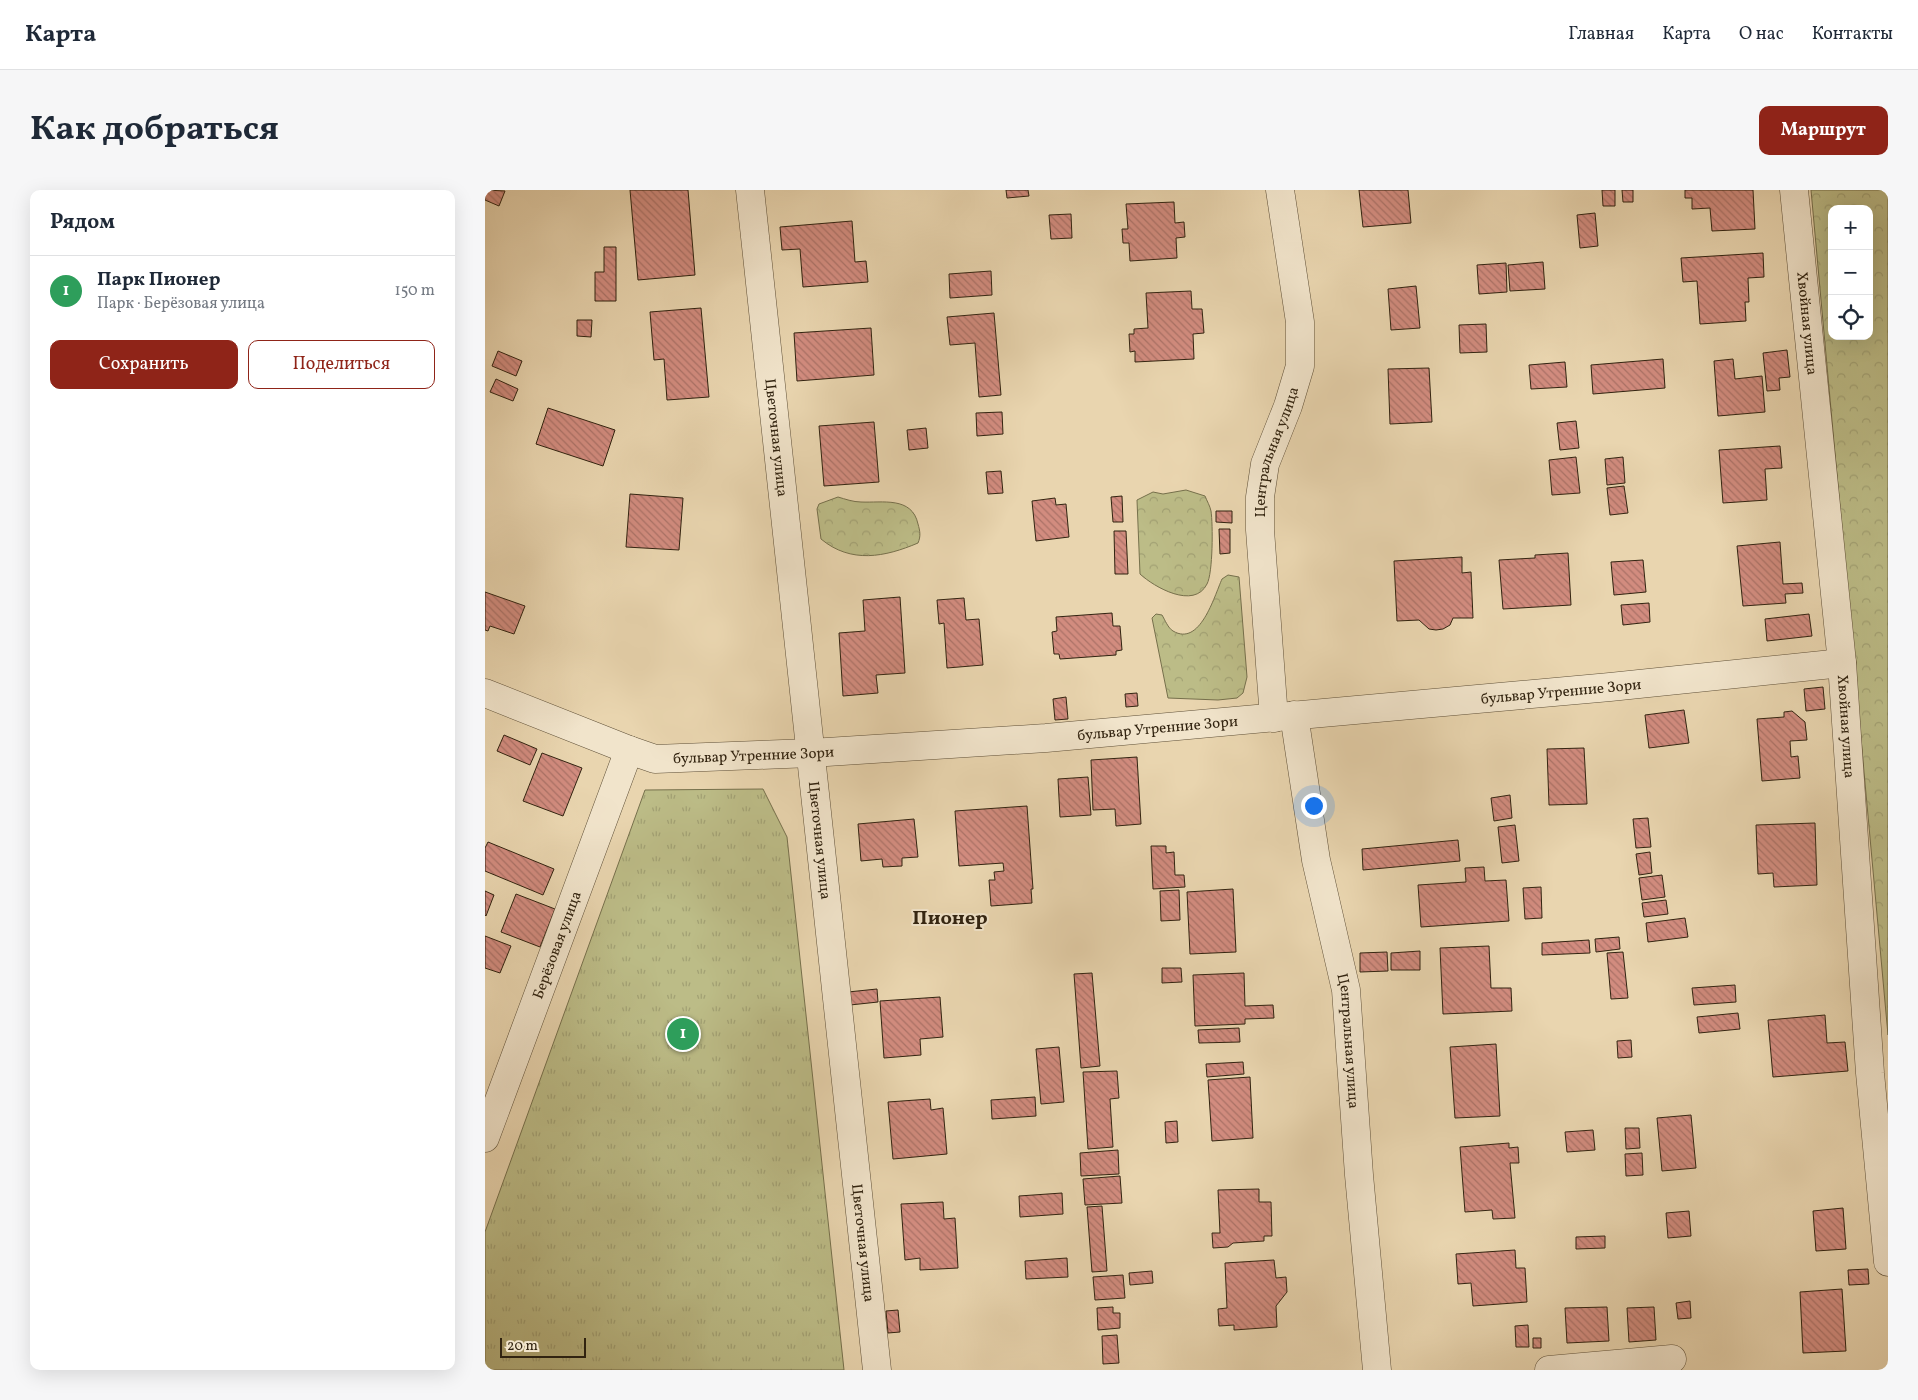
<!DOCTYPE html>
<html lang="ru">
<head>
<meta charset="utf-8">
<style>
  :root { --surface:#fff; --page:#f6f6f7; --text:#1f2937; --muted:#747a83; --line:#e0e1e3; --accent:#8f2418 }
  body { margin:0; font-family:Vollkorn,serif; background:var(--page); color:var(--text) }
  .controls { position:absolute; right:15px; top:15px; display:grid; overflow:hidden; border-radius:10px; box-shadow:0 5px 20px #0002 }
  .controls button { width:45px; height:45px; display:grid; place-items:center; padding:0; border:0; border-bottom:1px solid var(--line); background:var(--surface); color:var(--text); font:25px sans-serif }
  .scale { position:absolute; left:15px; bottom:12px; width:86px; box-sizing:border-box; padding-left:5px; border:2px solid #312310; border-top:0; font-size:14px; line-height:18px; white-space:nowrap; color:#312310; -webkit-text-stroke:4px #f1e4cb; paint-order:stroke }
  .you { position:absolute; left:828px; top:615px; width:18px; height:18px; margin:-12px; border:4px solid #fff; border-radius:50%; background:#1a73e8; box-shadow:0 0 0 8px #1a73e833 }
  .badge { display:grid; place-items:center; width:32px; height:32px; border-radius:50%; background:var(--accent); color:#fff; font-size:16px; font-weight:700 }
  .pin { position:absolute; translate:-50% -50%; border:2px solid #fff; box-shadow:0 1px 5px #0006 }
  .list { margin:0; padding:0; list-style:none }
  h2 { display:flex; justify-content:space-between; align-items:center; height:65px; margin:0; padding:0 20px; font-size:21px }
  h2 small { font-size:16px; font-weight:400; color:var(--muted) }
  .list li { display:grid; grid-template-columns:32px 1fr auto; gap:15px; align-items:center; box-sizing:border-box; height:70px; padding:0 20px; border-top:1px solid var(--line) }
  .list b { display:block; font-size:19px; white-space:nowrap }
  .list p { margin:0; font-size:16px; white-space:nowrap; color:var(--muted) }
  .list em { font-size:16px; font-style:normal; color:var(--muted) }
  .actions { display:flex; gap:10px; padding:15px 20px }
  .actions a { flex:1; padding:11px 0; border:1px solid var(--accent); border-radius:10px; text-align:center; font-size:18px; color:var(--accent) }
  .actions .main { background:var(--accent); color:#fff }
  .icon { flex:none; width:28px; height:28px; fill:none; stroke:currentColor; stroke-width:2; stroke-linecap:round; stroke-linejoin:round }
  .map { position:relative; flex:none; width:1403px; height:1180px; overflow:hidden; border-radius:10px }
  header { display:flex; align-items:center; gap:30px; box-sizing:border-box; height:70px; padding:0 25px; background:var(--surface); border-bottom:1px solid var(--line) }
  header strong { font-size:24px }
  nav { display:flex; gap:28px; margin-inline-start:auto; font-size:18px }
  .intro { display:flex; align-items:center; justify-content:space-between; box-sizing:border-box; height:120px; padding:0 30px }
  h1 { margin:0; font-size:35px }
  .button { padding:12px 22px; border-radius:10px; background:var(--accent); color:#fff; font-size:18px; font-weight:700 }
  main { display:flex; gap:30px; padding:0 30px }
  aside { flex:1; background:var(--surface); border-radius:10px; box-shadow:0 5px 20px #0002 }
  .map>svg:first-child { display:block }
</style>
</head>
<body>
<header>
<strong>Карта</strong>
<nav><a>Главная</a><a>Карта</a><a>О нас</a><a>Контакты</a></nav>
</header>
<div class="intro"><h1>Как добраться</h1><a class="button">Маршрут</a></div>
<main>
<aside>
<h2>Рядом<small></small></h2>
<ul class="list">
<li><span class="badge" style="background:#2e9e5b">1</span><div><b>Парк Пионер</b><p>Парк · Берёзовая улица</p></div><em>150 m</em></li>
</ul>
<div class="actions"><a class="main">Сохранить</a><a>Поделиться</a></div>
</aside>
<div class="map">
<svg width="1403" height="1180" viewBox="0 0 1403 1180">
  <defs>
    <pattern id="forest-crowns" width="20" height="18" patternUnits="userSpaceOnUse" patternTransform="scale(1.25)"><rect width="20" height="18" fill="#bcbc87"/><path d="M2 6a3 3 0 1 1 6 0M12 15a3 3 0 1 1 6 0" fill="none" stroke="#a2a174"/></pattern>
    <pattern id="park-tufts" width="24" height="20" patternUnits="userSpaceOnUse" patternTransform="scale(1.25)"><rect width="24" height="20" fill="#bcbc87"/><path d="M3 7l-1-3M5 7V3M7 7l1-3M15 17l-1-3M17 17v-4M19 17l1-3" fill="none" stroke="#a2a174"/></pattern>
    <pattern id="building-back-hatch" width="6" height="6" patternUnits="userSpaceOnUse" patternTransform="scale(1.25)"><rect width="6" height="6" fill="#d28c7f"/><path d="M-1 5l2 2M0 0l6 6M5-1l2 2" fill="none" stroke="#ab7267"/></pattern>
  </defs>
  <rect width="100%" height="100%" fill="#e9d5af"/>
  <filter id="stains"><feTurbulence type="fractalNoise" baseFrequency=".004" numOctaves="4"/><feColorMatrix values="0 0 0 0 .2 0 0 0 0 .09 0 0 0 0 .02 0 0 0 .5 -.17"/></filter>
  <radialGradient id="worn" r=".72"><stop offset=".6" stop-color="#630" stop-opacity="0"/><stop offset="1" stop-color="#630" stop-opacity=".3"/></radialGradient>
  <!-- forest -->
  <path fill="url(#forest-crowns)" stroke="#76704c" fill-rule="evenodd" d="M1326,0H1403V845ZM1347,19H1384V146H1347Z
    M701,300L720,306C722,311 725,316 726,321C728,334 728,383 722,394C709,420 669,397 655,384L652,310L668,302L678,304Z
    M353,307C360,309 368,312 376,312C397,313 427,306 433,334C435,341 436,346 433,353C400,367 366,374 336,349L332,319L334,314Z
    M743,385L754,387L762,487L758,503L752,508L733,510L683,508L667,428L671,424L677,425C680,430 683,438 688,441C715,457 729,407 737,389Z"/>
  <!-- park -->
  <path fill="url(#park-tufts)" stroke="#76704c" d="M278,599L302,647L359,1180H0V1042L160,600Z"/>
  <!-- building -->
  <path fill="url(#building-back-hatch)" stroke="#312310" d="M0,0L20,1L14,16L0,10Z
    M145,0H203L210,85L153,90Z
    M521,0H543L544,6L522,8Z
    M874,0H923L926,33L878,37Z
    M1117,0H1130V16H1118Z
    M1137,0H1148V12H1138Z
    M1200,0H1268L1270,39L1227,41L1225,18L1207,19V8H1200Z
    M689,12L690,33L699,32L700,47L691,48L692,68L645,71L644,53H638L637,39H643L641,14Z
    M1110,23L1113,56L1095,58L1092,25Z
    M586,24L587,48L566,49L564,25Z
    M367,31L370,72L381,71L383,92L318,97L315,59L297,60L295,37Z
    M119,57H131V111H110V82H119Z
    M1278,63L1279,87L1263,88L1264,112H1260L1261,131L1215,134L1212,91L1198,92L1196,68Z
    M1058,72L1060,99L1025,101L1023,75Z
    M1021,73L1022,102L994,104L992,75Z
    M506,81L507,105L465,108L464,84Z
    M931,96L935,138L906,140L903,99Z
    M706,101L707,119H717L719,143L708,144L709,169L650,172V161L645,162L644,144H649V139L663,138L661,103Z
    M216,118L224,207L182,210L179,169L169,170L165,122Z
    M509,123L516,205L494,207L490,153L465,155L462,127Z
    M92,130H107L106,147L92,146Z
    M1001,134L1002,162L975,163L974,135Z
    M386,138L389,185L312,191L309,143Z
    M1302,160L1305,187L1294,188L1295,200L1282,201L1278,163Z
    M13,161L37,171L31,186L7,176Z
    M1178,169L1180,198L1108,204L1106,175Z
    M1248,169L1250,189L1277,186L1280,222L1233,226L1229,171Z
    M1080,172L1082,197L1046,199L1044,175Z
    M944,178L947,232L905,234L903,179Z
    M11,189L33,199L28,211L5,202Z
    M63,218L130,240L118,276L51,254Z
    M517,222L518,244L492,246L491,223Z
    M1091,231L1094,258L1075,260L1072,233Z
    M389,232L394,292L339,296L334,236Z
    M441,238L443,258L424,260L422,240Z
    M1295,256L1297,278L1280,279L1282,310L1238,313L1234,260Z
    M1091,267L1095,303L1067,305L1064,270Z
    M1138,267L1140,293L1122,295L1120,269Z
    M516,281L518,303L503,304L501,282Z
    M1139,296L1143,323L1125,325L1122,298Z
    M145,304L198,308L194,360L141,357Z
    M637,306L638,332H628L626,307Z
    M570,308L571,315L581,314L584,347L551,351L547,311Z
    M731,321H747V333L731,332Z
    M734,339H745V363L735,364Z
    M629,341H641L643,384H630Z
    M1295,352L1298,394L1317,393L1318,403L1300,404L1301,413L1258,416L1252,356Z
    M1083,363L1086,415L1018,419L1014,370L1050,368V365Z
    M977,367V383L986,382L988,428H968L965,435L958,439L951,440L944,439L934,430L912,431L909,371Z
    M1158,370L1161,402L1129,405L1126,372Z
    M0,402L40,416L29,444L5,436L3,441L0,440Z
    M415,407L420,483L391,485L393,503L358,506L354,443L380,441L378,410Z
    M479,408L481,430L494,429L498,475L462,478L459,433L454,434L452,410Z
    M1164,413L1165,432L1138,435L1136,415Z
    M627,423L628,436H635L637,460L631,461V465L575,469L574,464H569L567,442L572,441L571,427Z
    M1324,424L1327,446L1282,451L1280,429Z
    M1338,497L1340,519L1321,521L1319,499Z
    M652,503L653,516L641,517L640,504Z
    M581,507L583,529L570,530L568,509Z
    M1199,520L1204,553L1164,558L1160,525Z
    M1307,521L1320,532L1322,550L1305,551L1306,567L1313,566L1315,588L1277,591L1272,529L1299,527V522Z
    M19,545L52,559L45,575L12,561Z
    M1099,558L1102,614L1064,615L1062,559Z
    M57,563L97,578L78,626L38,611Z
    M652,567L656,634L631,636L630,619L608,620L606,570Z
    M603,587L606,625L575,627L573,589Z
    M1025,605L1027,628L1009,631L1006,608Z
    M542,616L548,699H546L547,713L506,716L504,690H510L509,682L519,681L518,673L474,676L470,621Z
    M1163,628L1166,657L1151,658L1148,629Z
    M429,629L433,667L417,668V676L398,677L397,669L376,671L373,634Z
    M1330,633L1332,695L1289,697L1288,683L1273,684L1271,635Z
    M1030,635L1034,671L1017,673L1013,637Z
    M973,650L975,671L878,680L877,659Z
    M3,652L69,679L58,705L0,681V658Z
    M666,656H681V663L689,662L690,685H699L700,697L668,699Z
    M1165,662L1167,683L1154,685L1151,664Z
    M999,677L1000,691L1021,690L1024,731L936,737L933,695L981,692L980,678Z
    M1177,685L1180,707L1157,710L1154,688Z
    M1056,697L1057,728L1040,729L1038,698Z
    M748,699L751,762L705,764L702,702Z
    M694,700L695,730L676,731L675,701Z
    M0,701L9,705L1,726L0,725Z
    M31,704L70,719L55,757L16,742Z
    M1181,710L1183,724L1159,727L1157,713Z
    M1200,728L1203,747L1163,752L1161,733Z
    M0,746L26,756L15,783L0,778Z
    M1134,747L1135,759L1111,762L1110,749Z
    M1104,750L1105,763L1057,765V753Z
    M1004,756L1006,798H1026L1027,821L958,824L955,758Z
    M935,761V780H906V763Z
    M902,762L903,781L875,782V763Z
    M1138,762L1143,808L1126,809L1122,763Z
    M677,778H696L697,792L677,793Z
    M607,783L615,876L596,878L589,784Z
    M759,783L760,816L788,815L789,828L760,829V834L710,836L708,785Z
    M1250,795L1251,812L1209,815L1207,798Z
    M392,799L393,812L365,815L363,802Z
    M455,807L458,847L435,849L436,865L399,868L395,811Z
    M1253,823L1255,839L1214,843L1212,827Z
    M1340,825L1342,853L1360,852L1363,881L1288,887L1283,830Z
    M754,838L755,852L714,853L713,840Z
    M1146,850L1147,867L1133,868L1132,851Z
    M1011,854L1015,926L970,928L965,857Z
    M574,857L579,912L556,914L551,859Z
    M758,872L759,884L722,887L721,874Z
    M632,881L634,908L625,909L628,957L603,959L598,882Z
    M765,887L768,948L727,951L723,890Z
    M550,907L551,926L507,929L506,910Z
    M445,909L446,920L458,918L462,964L408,969L403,912Z
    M1206,925L1211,978L1177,981L1172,928Z
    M692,931L693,952L681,953L680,932Z
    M1140,938H1154L1155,958L1141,959Z
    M1108,940L1110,960L1082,962L1080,942Z
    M1024,953V958L1033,957L1034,973H1025L1030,1028L1008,1029L1007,1020L980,1022L975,957Z
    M633,960L634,984L596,986L595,963Z
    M1157,963L1158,985L1141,986L1140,964Z
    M635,986L637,1013L600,1015L598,989Z
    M774,999V1012H786L787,1046H779V1051L748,1053L743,1057L728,1058L727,1043H735L733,1000Z
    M577,1003L578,1024L535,1027L534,1006Z
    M458,1012L459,1029L470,1028L473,1078L435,1080V1068L420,1070L416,1014Z
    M617,1016L622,1081L607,1082L602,1017Z
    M1358,1018L1361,1059L1331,1061L1328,1021Z
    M1204,1021L1206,1046L1183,1048L1181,1023Z
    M1120,1046V1058L1091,1059V1047Z
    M1030,1060L1031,1078H1040L1042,1112L988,1116L986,1093L973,1094L971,1064Z
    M582,1068L583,1087L541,1089L540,1071Z
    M789,1070L791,1088L801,1087L802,1102L791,1116L792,1137L749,1140V1135L734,1136L733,1119L742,1118L740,1073Z
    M1383,1079L1384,1094L1364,1095L1363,1080Z
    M667,1081L668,1093L645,1095L644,1083Z
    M638,1085L640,1108L610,1110L608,1087Z
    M1357,1099L1361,1161L1318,1163L1315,1102Z
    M1205,1111L1206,1128L1193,1129L1191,1113Z
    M628,1117V1123H635V1138L613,1140L612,1118Z
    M1122,1117L1124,1151L1082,1153L1080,1118Z
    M1169,1117L1171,1150L1144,1152L1142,1118Z
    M413,1120L415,1142L403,1143L401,1121Z
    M1043,1135L1044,1157H1031L1030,1136Z
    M632,1145L634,1173L618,1174L617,1146Z
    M1048,1148H1056V1158H1048Z"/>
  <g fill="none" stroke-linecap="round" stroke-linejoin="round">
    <defs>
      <g id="minor">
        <path id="s1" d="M265,0L392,1180"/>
        <path id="s2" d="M1309,0L1357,473L1385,883L1403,1072"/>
        <path id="s3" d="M0,503L144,560L170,569L326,563L561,548L1125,497L1357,473"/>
        <path id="s4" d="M809,525L831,670L861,800L874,985L892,1180"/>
        <path id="s5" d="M789,528L775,340V307L780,274L803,216L815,176V132L795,0"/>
        <path id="s6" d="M0,948L144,560"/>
        <path d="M1064,1180L1187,1169"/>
      </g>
    </defs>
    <!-- minor casing -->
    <use href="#minor" stroke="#5f5038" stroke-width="29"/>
    <!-- minor -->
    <use href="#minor" stroke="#f1e4cb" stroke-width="28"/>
  </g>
  <g text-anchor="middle" stroke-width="4" stroke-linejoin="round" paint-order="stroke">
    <!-- street labels -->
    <g font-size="15" fill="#312310" stroke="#f1e4cb">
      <text dy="5" stroke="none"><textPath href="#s2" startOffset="134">Хвойная улица</textPath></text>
      <text dy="5" stroke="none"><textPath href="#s1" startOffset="249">Цветочная улица</textPath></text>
      <text dy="5" stroke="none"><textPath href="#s5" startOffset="269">Центральная улица</textPath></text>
      <text dy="5" stroke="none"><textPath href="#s3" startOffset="1091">бульвар Утренние Зори</textPath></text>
      <text dy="5" stroke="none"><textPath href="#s2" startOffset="539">Хвойная улица</textPath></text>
      <text dy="5" stroke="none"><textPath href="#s3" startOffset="686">бульвар Утренние Зори</textPath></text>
      <text dy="5" stroke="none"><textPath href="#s3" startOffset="281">бульвар Утренние Зори</textPath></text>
      <text dy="5" stroke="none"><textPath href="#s1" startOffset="654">Цветочная улица</textPath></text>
      <text dy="5" stroke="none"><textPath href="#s6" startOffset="206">Берёзовая улица</textPath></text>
      <text dy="5" stroke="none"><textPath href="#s4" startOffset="331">Центральная улица</textPath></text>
      <text dy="5" stroke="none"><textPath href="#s1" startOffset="1059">Цветочная улица</textPath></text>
    </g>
    <!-- district labels -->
    <g font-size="20" font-weight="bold" fill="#312310" stroke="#f1e4cb">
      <text x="465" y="734">Пионер</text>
    </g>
  </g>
  <rect width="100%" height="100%" filter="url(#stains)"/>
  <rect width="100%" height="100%" fill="url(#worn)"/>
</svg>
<div class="controls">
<button>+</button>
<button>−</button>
<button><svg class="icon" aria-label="locate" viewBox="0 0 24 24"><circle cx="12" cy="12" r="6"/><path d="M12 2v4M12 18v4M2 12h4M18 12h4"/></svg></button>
</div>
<div class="scale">20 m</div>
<div class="you"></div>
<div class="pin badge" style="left:198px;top:844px;background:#2e9e5b">1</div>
</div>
</main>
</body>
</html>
